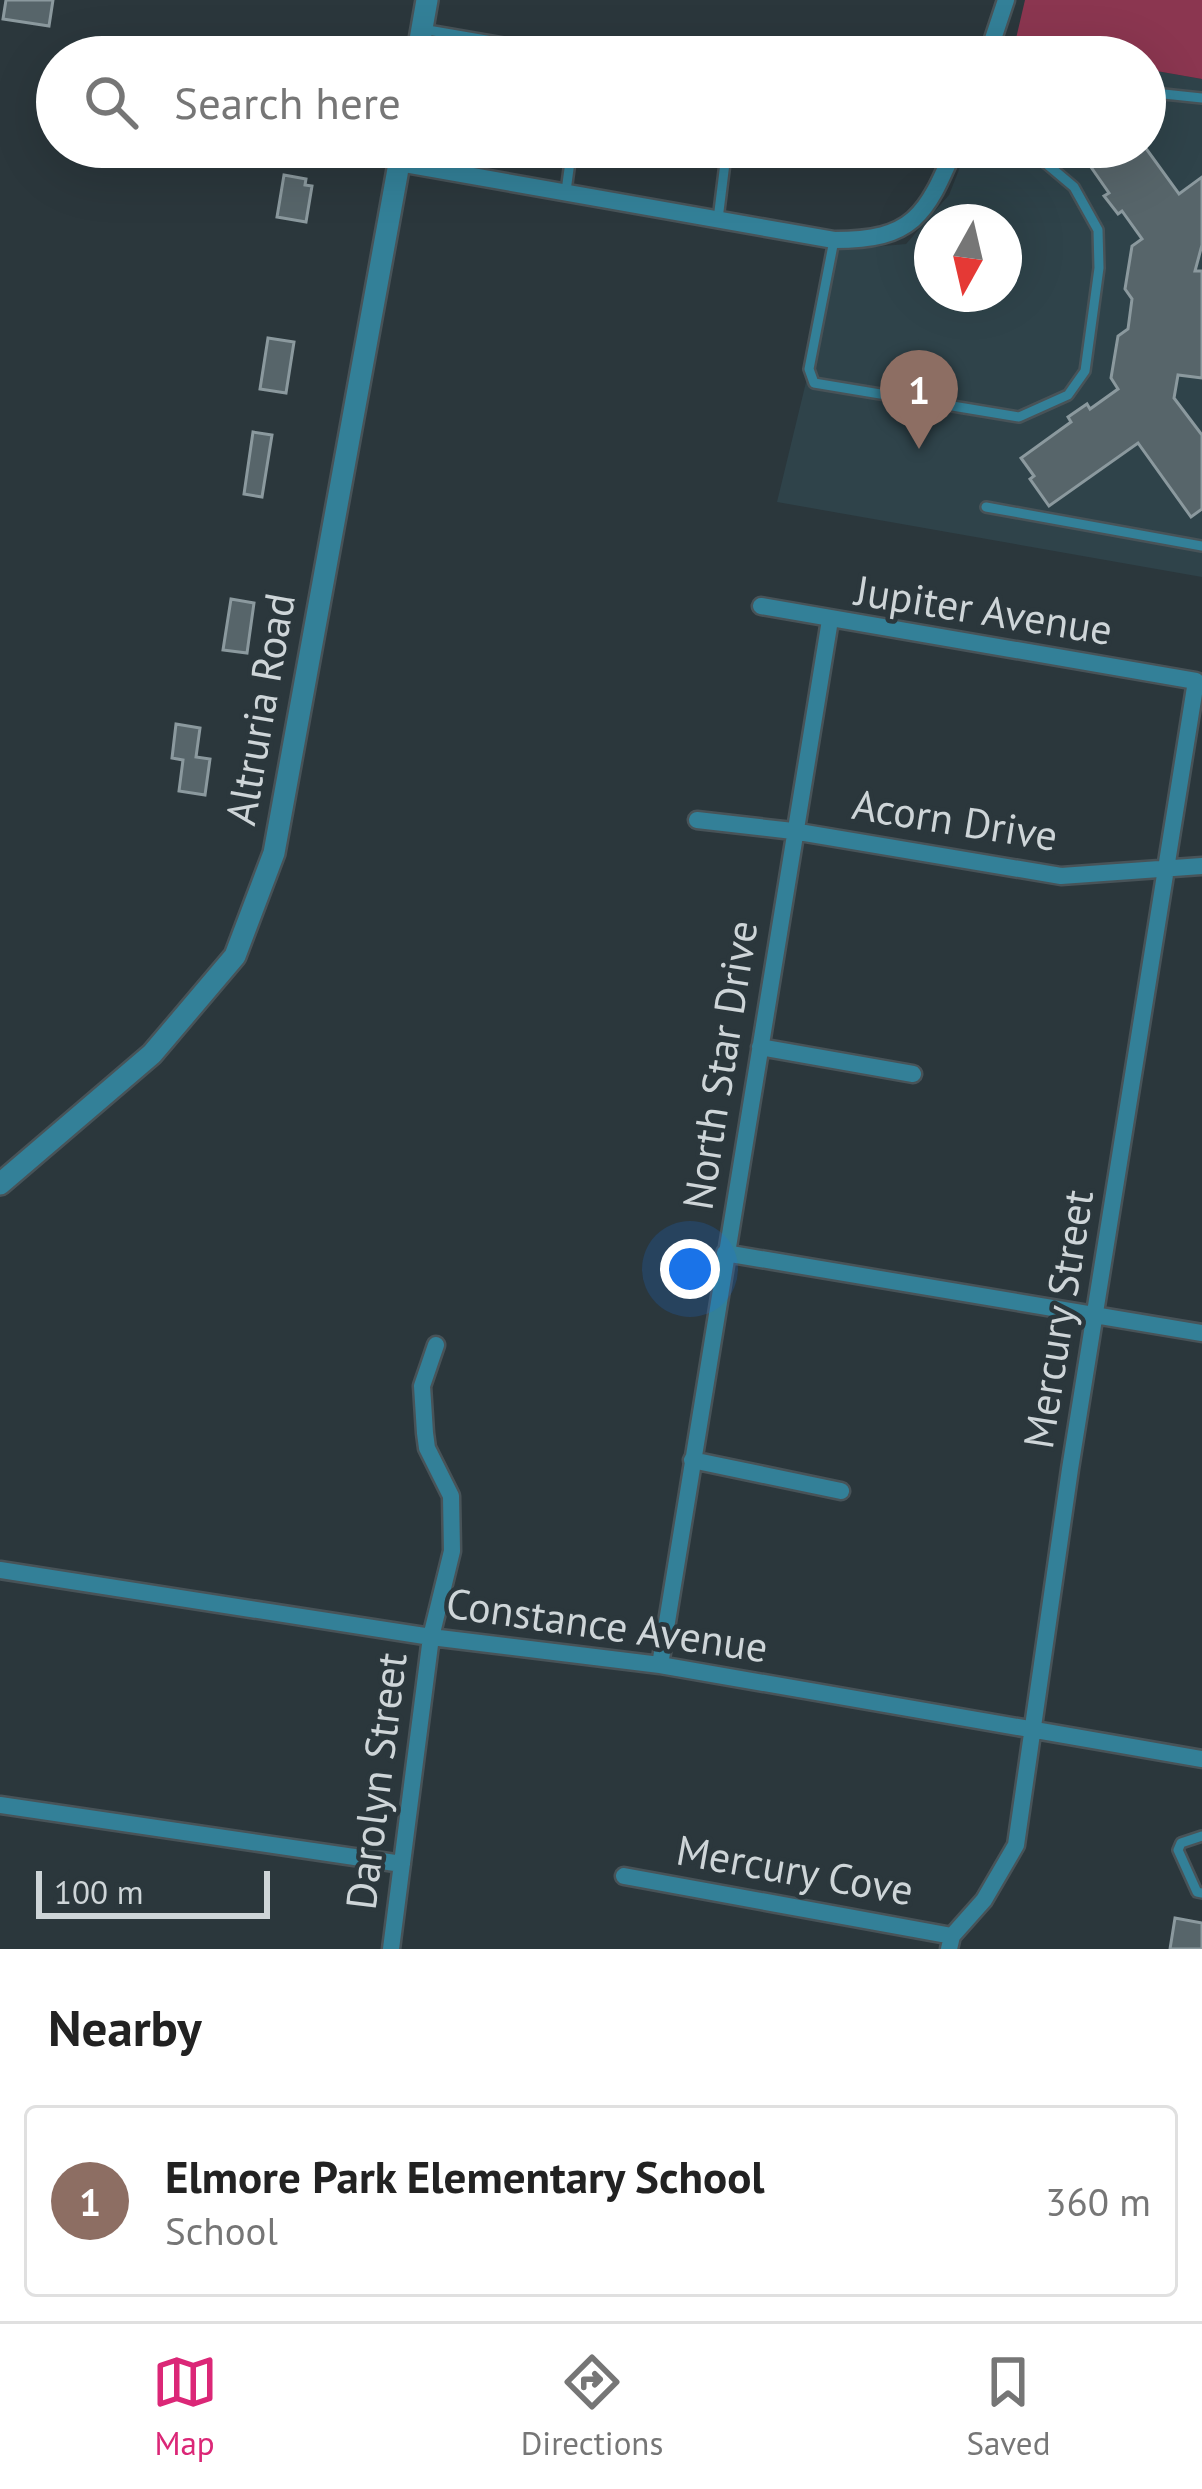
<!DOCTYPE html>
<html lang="en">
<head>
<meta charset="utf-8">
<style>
  :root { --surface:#fff; --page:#f6f6f6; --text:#222; --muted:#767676; --line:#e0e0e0; --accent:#db2777 }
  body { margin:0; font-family:"PT Sans",sans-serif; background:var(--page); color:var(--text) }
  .compass { position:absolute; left:914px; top:204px; width:108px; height:108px; border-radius:50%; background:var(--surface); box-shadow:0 12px 48px #0002; rotate:188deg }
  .scale { position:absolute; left:36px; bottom:30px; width:234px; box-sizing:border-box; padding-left:12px; border:6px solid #ced5d8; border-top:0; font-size:33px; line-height:42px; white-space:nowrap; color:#ced5d8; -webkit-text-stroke:9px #2b373c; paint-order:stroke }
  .you { position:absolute; left:690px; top:1269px; width:42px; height:42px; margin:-30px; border:9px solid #fff; border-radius:50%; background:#1a73e8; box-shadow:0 0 0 18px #1a73e833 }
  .badge { display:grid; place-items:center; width:78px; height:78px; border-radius:50%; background:var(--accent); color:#fff; font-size:39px; font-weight:700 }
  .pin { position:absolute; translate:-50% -99px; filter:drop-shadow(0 3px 6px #0008) }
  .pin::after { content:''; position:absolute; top:63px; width:42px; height:36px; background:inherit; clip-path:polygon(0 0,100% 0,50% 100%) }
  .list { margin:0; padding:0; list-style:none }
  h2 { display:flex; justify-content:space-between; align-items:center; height:156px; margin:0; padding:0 48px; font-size:51px }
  h2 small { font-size:39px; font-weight:400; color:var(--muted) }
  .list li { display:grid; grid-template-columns:78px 1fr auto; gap:36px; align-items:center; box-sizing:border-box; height:192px; margin:0 24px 24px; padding:0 24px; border:3px solid var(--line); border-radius:12px }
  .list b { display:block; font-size:45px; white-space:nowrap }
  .list p { margin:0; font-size:39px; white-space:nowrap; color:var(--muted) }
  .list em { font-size:39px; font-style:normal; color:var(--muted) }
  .icon { flex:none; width:66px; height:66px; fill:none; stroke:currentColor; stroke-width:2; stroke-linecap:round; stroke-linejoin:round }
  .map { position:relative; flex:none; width:1202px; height:1949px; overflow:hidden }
  .search { position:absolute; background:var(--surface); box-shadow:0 12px 48px #0002; left:36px; right:36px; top:36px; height:132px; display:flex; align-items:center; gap:30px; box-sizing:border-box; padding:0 42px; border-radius:66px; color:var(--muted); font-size:45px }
  .sheet { height:372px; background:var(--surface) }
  nav { display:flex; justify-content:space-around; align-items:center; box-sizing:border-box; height:168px; border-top:3px solid var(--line); background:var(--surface); font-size:33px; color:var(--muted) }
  nav a { display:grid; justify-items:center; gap:6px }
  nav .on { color:var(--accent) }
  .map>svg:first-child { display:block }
</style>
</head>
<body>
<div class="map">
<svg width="1202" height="1949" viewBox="0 0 1202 1949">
  <rect width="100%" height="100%" fill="#2b373c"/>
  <!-- built -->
  <path fill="#2f434a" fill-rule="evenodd" d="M1145,69L1202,79V577L777,502L838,250L906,244L949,195L968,147H1145ZM932,222H1004V294H932Z"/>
  <!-- green -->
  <path fill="#8b3650" d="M1025,0H1202V79L1145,69V57H1075L1014,47Z"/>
  <!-- building -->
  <path fill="#57656a" stroke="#8b999e" stroke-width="3" d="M6,0H53L49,26L3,19Z
    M1077,147H1145L1179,194L1202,177V245L1195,271H1202V378L1178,375L1174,398L1202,435V509L1191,517L1138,443L1049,506L1030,479L1034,476L1021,458L1071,422L1068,417L1087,404L1090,409L1118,389L1111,378L1118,336L1128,329L1132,299L1125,289L1132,246L1142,239L1122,211L1118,214L1104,196L1109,193Z
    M284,175L306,179L305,185L312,186L306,222L277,217Z
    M268,338L294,342L286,393L260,389Z
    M253,432L272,435L262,497L244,494Z
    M231,599L254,603L247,653L223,650Z
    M176,724L200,728L196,757L210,759L205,795L179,791L183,760L172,758Z
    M1175,1918L1202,1923V1949H1170Z"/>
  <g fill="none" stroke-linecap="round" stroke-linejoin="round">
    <defs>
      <path id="service" d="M422,29L585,57L601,49L614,57
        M991,47L1017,57
        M1145,92L1202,98
        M566,191L572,147
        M718,219L727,147
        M834,240L809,369L814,383L1019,417L1068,395L1085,371L1099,268L1098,230L1074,187L1042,160L1010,147
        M986,507L1202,546
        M1202,1836L1181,1843L1178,1850L1197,1892L1202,1893"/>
      <path id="minor" d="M987,57L1006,0
        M399,163L834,240C913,240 926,216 955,147
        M761,606L1196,681L1070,1469L1016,1845L984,1900L952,1936L949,1949
        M697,820L793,831L1061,876L1202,866
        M760,1047L913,1074
        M725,1253L1202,1333
        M692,1460L841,1491
        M0,1570L431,1637L660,1665L1202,1759
        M660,1665L830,620
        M0,1805L402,1864
        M624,1876L952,1936
        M391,1949L431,1637L452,1551L451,1496L427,1448L425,1433L422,1386L436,1345"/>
      <path id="tertiary" d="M417,57L427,0
        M0,1184L152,1054L235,956L274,853L402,147"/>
    </defs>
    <!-- service casing -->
    <use href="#service" stroke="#485358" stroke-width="14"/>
    <!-- minor casing -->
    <use href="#minor" stroke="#485358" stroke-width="21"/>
    <!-- tertiary casing -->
    <use href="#tertiary" stroke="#485358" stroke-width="26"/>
    <!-- service -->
    <use href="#service" stroke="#338098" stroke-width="9"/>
    <!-- minor -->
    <use href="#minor" stroke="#338098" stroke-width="16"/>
    <!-- tertiary -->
    <use href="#tertiary" stroke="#338098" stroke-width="21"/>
  </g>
  <g text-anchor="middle" stroke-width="9" stroke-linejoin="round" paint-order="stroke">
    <!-- street labels -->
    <g font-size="42" fill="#ced5d8" stroke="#2b373c">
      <text transform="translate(984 610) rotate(9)" y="15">Jupiter Avenue</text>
      <text transform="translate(260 709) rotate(-80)" y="15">Altruria Road</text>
      <text transform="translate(955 820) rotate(9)" y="15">Acorn Drive</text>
      <text transform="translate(720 1065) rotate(-81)" y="15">North Star Drive</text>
      <text transform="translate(1058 1319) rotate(-81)" y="15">Mercury Street</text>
      <text transform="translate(607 1625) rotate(8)" y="15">Constance Avenue</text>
      <text transform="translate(376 1781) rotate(-83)" y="15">Darolyn Street</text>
      <text transform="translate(795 1870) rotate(10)" y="15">Mercury Cove</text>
    </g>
  </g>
</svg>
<svg class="compass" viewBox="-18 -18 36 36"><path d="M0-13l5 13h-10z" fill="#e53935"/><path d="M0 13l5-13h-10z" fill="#767676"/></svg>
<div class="scale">100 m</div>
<div class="you"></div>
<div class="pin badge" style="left:919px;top:449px;background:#8d6e63">1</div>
<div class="search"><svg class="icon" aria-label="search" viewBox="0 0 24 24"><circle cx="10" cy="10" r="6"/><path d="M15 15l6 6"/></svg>Search here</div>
</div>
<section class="sheet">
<h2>Nearby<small></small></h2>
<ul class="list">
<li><span class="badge" style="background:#8d6e63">1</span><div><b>Elmore Park Elementary School</b><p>School</p></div><em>360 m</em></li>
</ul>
</section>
<nav>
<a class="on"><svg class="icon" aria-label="map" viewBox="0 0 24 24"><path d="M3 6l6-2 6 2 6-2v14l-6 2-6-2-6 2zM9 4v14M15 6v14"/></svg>Map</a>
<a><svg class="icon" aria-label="directions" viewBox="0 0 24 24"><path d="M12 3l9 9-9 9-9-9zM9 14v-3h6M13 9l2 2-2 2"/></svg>Directions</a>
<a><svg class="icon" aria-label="saved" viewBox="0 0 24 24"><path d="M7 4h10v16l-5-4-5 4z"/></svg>Saved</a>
</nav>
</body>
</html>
